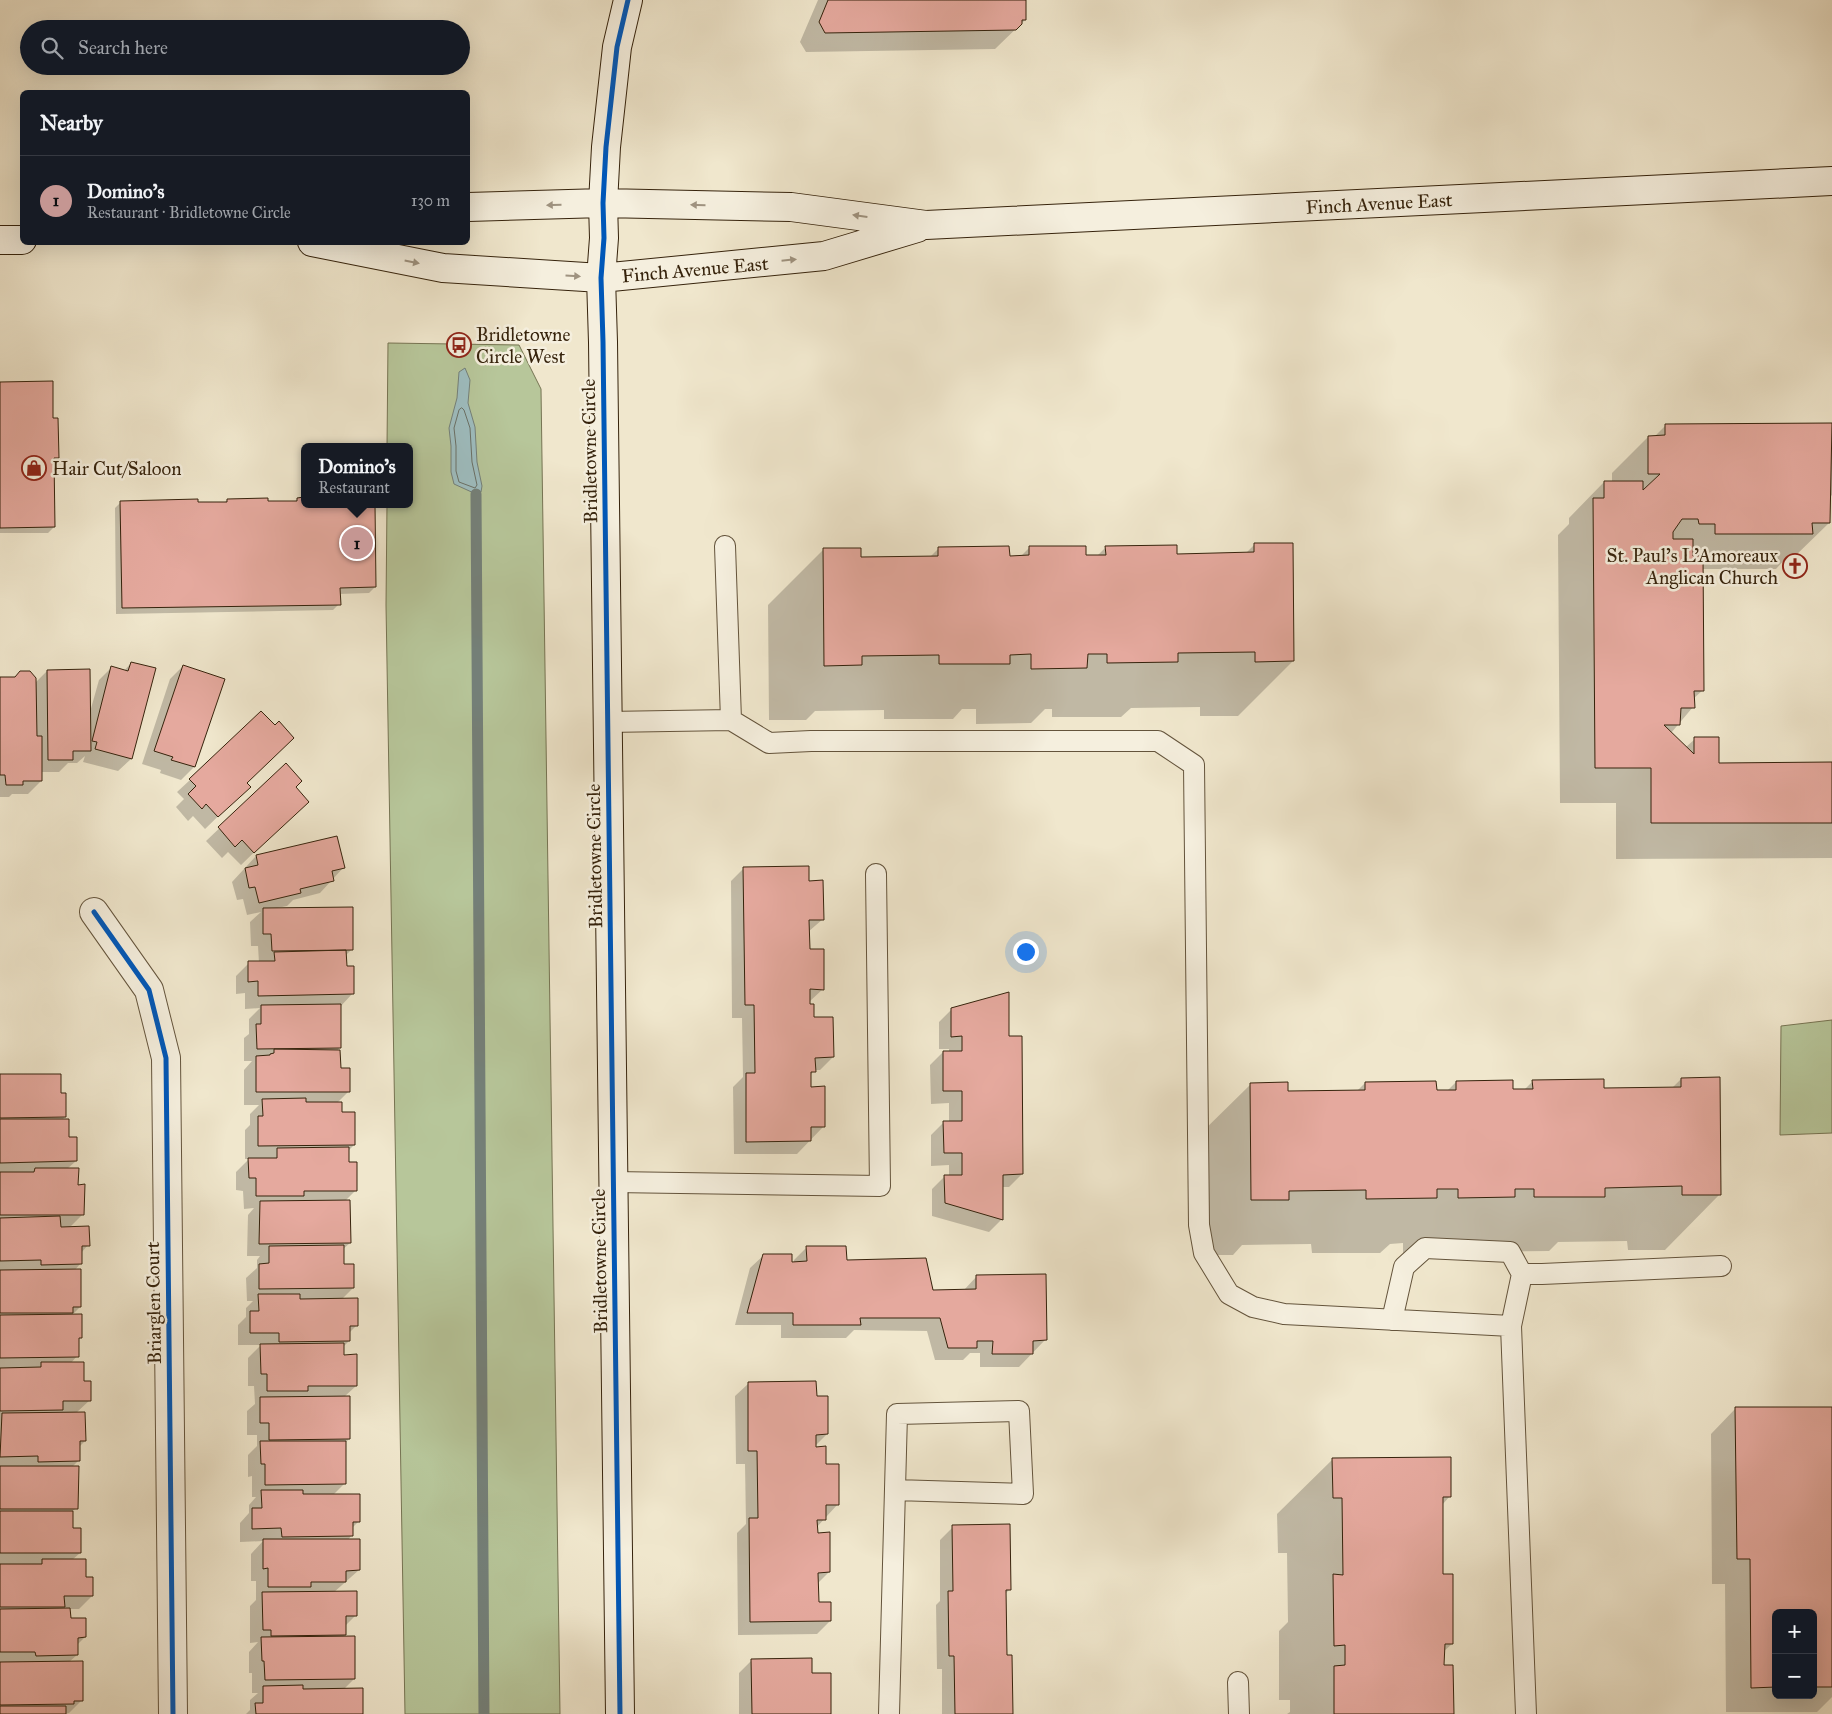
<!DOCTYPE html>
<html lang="en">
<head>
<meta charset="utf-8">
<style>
  :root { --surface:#171b24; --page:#242831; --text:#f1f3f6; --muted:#9ea1a6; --line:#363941; --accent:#c59692 }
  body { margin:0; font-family:"IM FELL Great Primer",serif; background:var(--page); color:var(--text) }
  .controls { position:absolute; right:15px; bottom:15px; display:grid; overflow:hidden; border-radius:8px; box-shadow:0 5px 20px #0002 }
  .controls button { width:45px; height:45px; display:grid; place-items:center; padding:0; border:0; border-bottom:1px solid var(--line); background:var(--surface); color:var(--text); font:25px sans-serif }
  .you { position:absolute; left:1025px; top:951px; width:18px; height:18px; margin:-12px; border:4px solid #fff; border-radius:50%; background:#1a73e8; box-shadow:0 0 0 8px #1a73e833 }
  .badge { display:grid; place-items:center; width:32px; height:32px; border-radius:50%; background:var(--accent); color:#111; font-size:16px; font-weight:700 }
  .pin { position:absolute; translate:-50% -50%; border:2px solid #fff; box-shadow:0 1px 5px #0006 }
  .popup { position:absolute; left:301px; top:443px; width:112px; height:65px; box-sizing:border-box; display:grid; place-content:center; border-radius:8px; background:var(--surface); filter:drop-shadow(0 1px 4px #0005); font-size:16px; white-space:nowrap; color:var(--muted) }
  .popup b { font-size:19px; color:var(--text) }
  .popup::after { content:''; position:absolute; left:50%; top:100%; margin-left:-10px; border:10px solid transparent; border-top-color:var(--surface) }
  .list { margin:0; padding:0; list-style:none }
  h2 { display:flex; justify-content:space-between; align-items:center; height:65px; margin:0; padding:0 20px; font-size:21px }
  h2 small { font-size:16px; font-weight:400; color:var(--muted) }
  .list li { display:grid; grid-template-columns:32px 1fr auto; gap:15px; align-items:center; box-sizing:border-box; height:90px; padding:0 20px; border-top:1px solid var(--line) }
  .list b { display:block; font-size:19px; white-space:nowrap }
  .list p { margin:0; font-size:16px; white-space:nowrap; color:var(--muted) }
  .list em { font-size:16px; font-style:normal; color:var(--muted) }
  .icon { flex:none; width:28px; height:28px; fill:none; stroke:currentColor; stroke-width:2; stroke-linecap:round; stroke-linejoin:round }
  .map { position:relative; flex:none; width:1832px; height:1714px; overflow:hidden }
  .search { position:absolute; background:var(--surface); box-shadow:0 5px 20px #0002; left:20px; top:20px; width:450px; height:55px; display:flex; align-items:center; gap:12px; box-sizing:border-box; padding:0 18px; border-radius:28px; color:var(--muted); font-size:19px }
  .panel { position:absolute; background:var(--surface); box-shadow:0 5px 20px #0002; left:20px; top:90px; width:450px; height:155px; border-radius:8px }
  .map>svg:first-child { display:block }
</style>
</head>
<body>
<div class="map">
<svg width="1832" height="1714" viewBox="0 0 1832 1714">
  <rect width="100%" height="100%" fill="#f0e7cd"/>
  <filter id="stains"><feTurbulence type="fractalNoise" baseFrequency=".004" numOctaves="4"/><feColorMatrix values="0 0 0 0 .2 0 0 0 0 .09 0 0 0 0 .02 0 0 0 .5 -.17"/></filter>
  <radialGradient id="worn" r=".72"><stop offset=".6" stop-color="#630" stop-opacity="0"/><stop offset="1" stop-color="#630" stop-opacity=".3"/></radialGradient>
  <!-- green -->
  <path fill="#b7c69a" stroke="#767453" d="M388,343L519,345L541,389L560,1714H405L386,605L387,504H410V447H387Z
    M1832,1020V1133L1780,1135L1781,1026Z"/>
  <!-- water -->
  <path fill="#9ebec1" stroke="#748079" d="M465,368L470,380L468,403L475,427L477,462L482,486L481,492L476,494L454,484L451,472V446L449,428L457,398L459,372Z"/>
  <!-- shadow -->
  <path fill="#0003" fill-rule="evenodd" d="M818,0H1025V20L995,49L806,52L800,42Z
    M0,383L52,419L57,457L53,462L54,527L48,533H0Z
    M1832,424V495L1829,498V523L1793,558H1786L1776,569H1702L1703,690L1693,699V707L1671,733L1686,747L1695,739L1718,764L1832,763V858L1616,859V803H1560L1558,535L1569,524V518L1604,482H1612V473L1648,437H1654L1665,426Z
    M298,499H304V504L375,587L369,593L339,594V604L333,610L116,614L115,508L121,502L197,504L224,503L227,500L294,502Z
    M1254,545L1293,661L1238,716H1200V707L1131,708L1121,717H1052V709H1045L1031,723L976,724V709H962L953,719H884V710L815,711L806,720H769L768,605L824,549L860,558L930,557L938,549L1008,557H1020L1029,548L1085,556H1097L1106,547L1176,555L1245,554Z
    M131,663V759L118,771L83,762L85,756L77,763H68L59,772H41V781L28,794H12L9,797H0V678L35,683L47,671L90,712L99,680L112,667L124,671Z
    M183,666L223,680L194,767L181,780L160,773L161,770L142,764L170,679Z
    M286,765L294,787V814L241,865L228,852L222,858L206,841Z
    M190,780L246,783L236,799L205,829L193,816L188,821L176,807L184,799L177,792Z
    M256,856L343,868L320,893L293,900L287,906L277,908L352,949L345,956L346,967L353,993L340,1007V1047L337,1051L339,1070L348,1092L337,1103L354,1145L348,1151V1163L356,1190L345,1201L350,1243L342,1250V1266L353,1288L342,1299L357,1325L349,1333V1341L343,1347V1356L356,1386L344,1397L349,1439L345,1443V1483L333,1495L359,1521L351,1529V1536L348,1540L359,1570L333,1593L356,1615L345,1626V1635L342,1638L354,1679L343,1690L362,1714H246L250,1710V1700L258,1693H252V1673H249V1652L258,1642L250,1643V1606L256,1600V1581H251V1554L263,1541L240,1542V1523L249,1513V1505L256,1497H252V1476L248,1477V1455L257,1446V1435H247V1411L255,1404L254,1386H248V1358L261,1345H238V1325L246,1317V1308L253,1301H247L246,1278L257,1268V1260L260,1256H247L248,1215L254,1208L244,1209L243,1191L236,1190V1172L249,1159H245V1130L250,1125V1114L259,1105H244V1070L252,1061H244V1038L249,1034V1019L260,1008L245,1009V993L236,994V976L249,963H259L258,946H251L250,922L261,912L247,915L243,899L237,900L232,882Z
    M744,868L808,882L823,919L808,932L809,950L823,989L809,1002L813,1019L833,1057L820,1070H814L810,1076V1088L824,1126L797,1154H734L733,1087L743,1077L742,1018H732L731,881Z
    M952,1009L1008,1037L1022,1174L1009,1187H1002V1219L989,1232L932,1216V1189L945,1176H949V1165L931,1166V1135L944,1122H949V1103L931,1104L930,1065L943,1052L949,1053V1049H939V1022Z
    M0,1076L60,1094L65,1117L62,1120L76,1161L67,1169L77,1186L83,1214L69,1228L88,1245L81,1253V1263L74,1271L80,1307L71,1316L81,1337L77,1341V1356L71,1363L83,1382L90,1400L76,1413L85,1441L79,1447V1460L72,1467L76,1508L71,1513L72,1529L80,1553L72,1560L85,1578L92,1596L79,1609H69V1620L85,1637L77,1645V1655L69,1662L82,1700L69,1713L65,1714H0Z
    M1681,1079L1720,1194L1665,1250H1628L1627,1241L1558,1242L1549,1251L1403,1253V1243L1390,1244L1380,1253H1312L1311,1244L1242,1245L1233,1255H1196L1195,1139L1251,1084L1287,1093L1357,1091L1365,1083L1435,1091H1447L1456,1082L1512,1090H1524L1533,1081L1603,1089L1672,1088Z
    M807,1247L932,1291L964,1290L977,1276L1045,1340L1019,1367H980V1353H970L963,1360H935L927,1331L854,1330L846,1338H781V1325H735L750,1268L764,1255L794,1263V1260Z
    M748,1384L815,1397L827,1434L815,1446L825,1465L838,1504L816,1528L829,1572L817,1584L818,1603L830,1621L817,1634L738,1635L737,1533L746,1524L745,1464H736L735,1396Z
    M1736,1408H1832V1697L1817,1712H1726L1725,1584H1712L1711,1434ZM1776,1613H1813V1695H1776Z
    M1333,1459L1450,1496L1442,1505V1575L1452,1644L1443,1652V1666L1452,1714H1287L1290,1712V1700H1279V1631L1288,1622L1287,1553H1278L1277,1514Z
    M953,1527L1009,1590L1005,1594L1006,1656L1012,1714H942V1669H937L936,1605L940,1601V1540Z
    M752,1660L811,1674L829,1714H739V1673Z"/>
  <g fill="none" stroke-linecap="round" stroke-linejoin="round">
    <!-- shore -->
    <path stroke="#6a7066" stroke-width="1" d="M462,408L464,410L470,428L472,462L477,485L475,488L459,482L456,471V446L454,428L459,410Z"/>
    <!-- stream -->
    <path stroke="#748079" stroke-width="11" d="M476,494L484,1714"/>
  </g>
  <!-- building -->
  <path fill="#e5a99e" stroke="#36230c" d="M828,0H1026V20H1022V24L1016,30L825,33L819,22Z
    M53,381V418H58L59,458H54L55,527L0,528V382Z
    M1832,423L1830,523H1812L1813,534H1715V524H1699L1698,519H1682L1673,532V539H1693V556H1703L1704,691H1694L1695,708H1681L1680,725H1664L1694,754V737H1719V763L1832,762V823H1651V768H1595L1593,498H1604V481H1643V490L1660,474H1648V436L1665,435V424Z
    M304,497V504H375L376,587L340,588L341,605L122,608L120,501L198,499V502H227V499L268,498V501H297V498Z
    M1254,543H1293L1294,661L1255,662V652L1178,653V662L1107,663V654H1088L1087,668L1031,669V654L1010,655V664H939V655L862,656V665L824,666L823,548H861V557L938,556V547L1009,546L1010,556L1029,555V546H1086V555H1106L1105,546L1177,545V554L1254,552Z
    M131,662L156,668L132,759L95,749L97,742L92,741L111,666L128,671Z
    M183,665L225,679L195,767L171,760L173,757L154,751Z
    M90,669L91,751H73V760H48L47,670Z
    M20,671H30L36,678L37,736H42V781H23V785H6L5,775H0V677H15Z
    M261,711L275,725L279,721L294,738L247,783L251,787L218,817L206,804L202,809L188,794L196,786L189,779Z
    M286,763L302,781L296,787L309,802L254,853L242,840L235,847L218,827Z
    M337,836L345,868L332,871L334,881L300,889L301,893L259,903L255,887L249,888L245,868L258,865L256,855Z
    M809,866V881L823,880L824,920H809L810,949H824V990L810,989V1004H814V1017H833L834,1057L815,1058L816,1072H811V1087L825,1086V1127H811V1141L746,1142V1073H755L754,1005H745L743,867Z
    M353,907V950L272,951L271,934H263V908Z
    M346,950L347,966H354V994L258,996V981L248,982V961H275L274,952Z
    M1009,992V1036H1022L1023,1174L1003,1175V1220L945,1203L944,1175H962V1153H944L943,1121H962V1091H943V1051H962V1036L951,1037V1008Z
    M341,1004V1048L257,1049L256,1024H261V1005Z
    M274,1049L340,1050L341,1068H350V1092H256V1056L270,1055V1054L274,1053Z
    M0,1074H61V1093H66V1117L0,1118Z
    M1720,1077L1721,1195H1682V1186L1605,1188V1197H1534V1189H1515V1197L1458,1198V1189H1437V1198L1366,1199V1190L1289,1191V1200H1251L1250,1083L1288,1082V1091L1365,1090V1082L1436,1081L1437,1090H1456V1081L1513,1080V1089H1533L1532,1080L1604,1079V1088L1681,1087V1078Z
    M306,1098V1102H342V1112H355V1145L258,1146V1116H263L262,1099Z
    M0,1119H69V1137H77V1161L0,1163Z
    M349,1147V1162H357V1191H304V1196H256V1178H249L248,1158H277V1148Z
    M35,1168H79L78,1185L85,1184L84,1215H0V1172H34Z
    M350,1200L351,1243L259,1244L260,1201Z
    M60,1216L61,1227L89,1226L90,1246H82V1264L41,1265V1260L0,1261V1218Z
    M344,1245V1264H354V1288L259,1289V1264L269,1263V1246Z
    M806,1246H846L847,1260L926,1258L933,1290L976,1289V1275L1046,1274L1047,1340L1033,1341V1354H992L993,1341H977V1348H948L940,1318H860L861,1325H793V1313H747L763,1254H792V1262L807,1261Z
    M81,1269V1307H73V1313H0V1270Z
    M258,1294H300V1299L358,1298V1326H350V1341L279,1342V1333H250V1311H259Z
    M82,1314V1338H79V1357L0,1358V1315Z
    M344,1343V1355L357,1354V1386H308V1391H267V1374H261L260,1344Z
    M41,1362H84V1381H91V1401H63V1410L0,1411V1368L41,1367Z
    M816,1381L817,1396H828V1434L816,1435V1447L826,1446V1464H839V1505H826V1520H817L818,1533L830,1532V1572L818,1573L819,1602H831V1621L750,1622L749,1518H758L757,1451H748V1382Z
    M350,1396V1439L269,1440V1423H260V1397Z
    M1735,1407H1832V1687H1813V1613H1776V1687L1751,1688L1750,1559H1737Z
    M85,1412L86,1441H80V1461L38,1462V1456L0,1457L2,1413Z
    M260,1441H346V1484L265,1485V1464H261Z
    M1451,1457V1497H1443V1574H1453V1644H1445L1444,1665H1453L1454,1714H1334V1666L1345,1665V1645L1334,1646L1333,1574L1343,1575L1342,1498H1333L1332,1458Z
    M0,1466H79L78,1509H0Z
    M261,1490H303V1494H360V1522H353V1536L282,1537L281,1528L252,1529V1508H262Z
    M0,1511H73V1528H81V1553H0Z
    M1010,1524L1011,1590H1006L1007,1655H1012L1013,1714H955L954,1656H949L948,1591H953L952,1525Z
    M263,1539H360V1570L346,1571V1582H311V1587H268V1568L263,1569Z
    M42,1559H86V1577H93V1596H64L65,1607H0V1564H42Z
    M357,1591V1616H346V1635L271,1636V1630H263L262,1592Z
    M70,1608L71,1618H86V1637L78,1638V1655L36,1656L35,1652H0V1609Z
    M355,1636V1679L265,1680L264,1661H262L261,1637Z
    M812,1658V1673H831V1714H752L751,1659Z
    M83,1661V1701H74V1704L0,1705V1662Z
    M303,1685V1689L363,1688V1714H256L255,1703H263V1686Z
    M0,1706H66V1714H0Z"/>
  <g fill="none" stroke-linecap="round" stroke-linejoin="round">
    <defs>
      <path id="lane" d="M725,546L731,720
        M607,722L731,720L769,743L811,741H1158L1194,765L1199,1225L1204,1253L1229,1294L1253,1307L1284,1314L1511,1326L1526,1714
        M613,1182L880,1186L876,874
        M1522,1274H1542L1721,1266
        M1392,1320L1404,1267L1425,1248L1510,1252L1522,1274L1511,1326
        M1238,1682L1239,1714
        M889,1714L897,1414L1019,1411L1023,1494L895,1490"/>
      <path id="street" d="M94,912L149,990L166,1058L173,1714"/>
      <path id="secondary" d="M468,207L603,203L791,207L926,225L1832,181
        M0,240H22
        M312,242L443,268L601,278L824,256L917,228
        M620,1714L603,342L601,278L604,238L603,203L606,147L617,47L628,0"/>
    </defs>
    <!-- lane casing -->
    <use href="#lane" stroke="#64543c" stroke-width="22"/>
    <!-- street casing -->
    <use href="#street" stroke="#64543c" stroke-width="30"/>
    <!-- secondary casing -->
    <use href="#secondary" stroke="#36230c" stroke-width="30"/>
    <!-- lane -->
    <use href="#lane" stroke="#f5efde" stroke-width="20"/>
    <!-- street -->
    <use href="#street" stroke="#f5efde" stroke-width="28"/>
    <!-- secondary -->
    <use href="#secondary" stroke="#f5efde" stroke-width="28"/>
    <defs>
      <path id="cycleway" d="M94,912L149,990L166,1058L173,1714
        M620,1714L603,342L601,278L604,238L603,203L606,147L617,47L628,0"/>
    </defs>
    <!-- cycleway casing -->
    <use href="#cycleway" stroke="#f5efde" stroke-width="8"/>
    <!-- cycleway -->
    <use href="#cycleway" stroke="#0057b8" stroke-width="5"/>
  </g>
  <!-- one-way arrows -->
  <defs><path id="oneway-solid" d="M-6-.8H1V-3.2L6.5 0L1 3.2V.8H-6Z" transform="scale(1.25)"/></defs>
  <g fill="#9f9380">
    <use href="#oneway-solid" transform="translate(554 205) rotate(178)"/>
    <use href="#oneway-solid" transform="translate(698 205) rotate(-179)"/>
    <use href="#oneway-solid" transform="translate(860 216) rotate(-172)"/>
    <use href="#oneway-solid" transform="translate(789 260) rotate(-6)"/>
    <use href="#oneway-solid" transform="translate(412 262) rotate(11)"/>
    <use href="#oneway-solid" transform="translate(573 276) rotate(4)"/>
  </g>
  <!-- icons -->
  <defs>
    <symbol id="bus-ring" viewBox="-11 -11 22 22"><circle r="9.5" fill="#f5efde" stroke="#8f2418" stroke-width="1.5"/><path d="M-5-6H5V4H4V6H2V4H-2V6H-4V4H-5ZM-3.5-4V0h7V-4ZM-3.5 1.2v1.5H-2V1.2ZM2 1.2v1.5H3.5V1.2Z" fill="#8f2418"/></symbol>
    <symbol id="shop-ring" viewBox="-11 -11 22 22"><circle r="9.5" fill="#f5efde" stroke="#8f2418" stroke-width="1.5"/><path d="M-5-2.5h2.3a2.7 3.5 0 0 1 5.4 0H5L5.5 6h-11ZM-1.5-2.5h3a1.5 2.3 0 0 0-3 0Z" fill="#8f2418"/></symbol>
    <symbol id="church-ring" viewBox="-11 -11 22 22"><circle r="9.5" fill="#f5efde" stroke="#8f2418" stroke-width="1.5"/><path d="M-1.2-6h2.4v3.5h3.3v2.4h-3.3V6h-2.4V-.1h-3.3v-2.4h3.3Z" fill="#8f2418"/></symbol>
  </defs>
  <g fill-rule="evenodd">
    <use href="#bus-ring" x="445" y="331" width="28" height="28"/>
    <use href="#shop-ring" x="20" y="454" width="28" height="28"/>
    <use href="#church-ring" x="1781" y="552" width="28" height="28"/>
  </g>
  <g text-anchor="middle" stroke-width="5" stroke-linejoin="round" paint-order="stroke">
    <!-- street labels -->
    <g font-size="19" fill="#36230c" stroke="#f5efde">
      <text transform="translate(1379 203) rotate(-3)" y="7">Finch Avenue East</text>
      <text transform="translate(695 269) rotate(-5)" y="7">Finch Avenue East</text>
      <text transform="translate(589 451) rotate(-91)" y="7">Bridletowne Circle</text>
      <text transform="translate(594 856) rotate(-91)" y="7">Bridletowne Circle</text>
      <text transform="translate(599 1261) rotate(-91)" y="7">Bridletowne Circle</text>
      <text transform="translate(153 1303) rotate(-91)" y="7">Briarglen Court</text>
    </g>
    <!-- poi labels -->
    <g font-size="19" fill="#36230c" stroke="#f5efde" text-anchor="start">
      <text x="476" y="341">Bridletowne<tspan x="476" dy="22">Circle West</tspan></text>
      <text x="52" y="475">Hair Cut/Saloon</text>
      <text x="1778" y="562" text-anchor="end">St. Paul's L'Amoreaux<tspan x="1778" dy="22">Anglican Church</tspan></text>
    </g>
  </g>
  <rect width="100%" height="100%" filter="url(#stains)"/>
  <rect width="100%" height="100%" fill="url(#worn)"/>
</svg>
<div class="controls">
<button>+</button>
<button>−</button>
</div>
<div class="you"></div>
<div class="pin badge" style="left:357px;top:543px">1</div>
<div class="popup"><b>Domino's</b>Restaurant</div>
<div class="search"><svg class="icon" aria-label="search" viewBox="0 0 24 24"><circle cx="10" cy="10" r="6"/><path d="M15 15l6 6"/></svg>Search here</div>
<section class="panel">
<h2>Nearby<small></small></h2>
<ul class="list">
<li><span class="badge">1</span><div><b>Domino's</b><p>Restaurant · Bridletowne Circle</p></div><em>130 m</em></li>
</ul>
</section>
</div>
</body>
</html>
